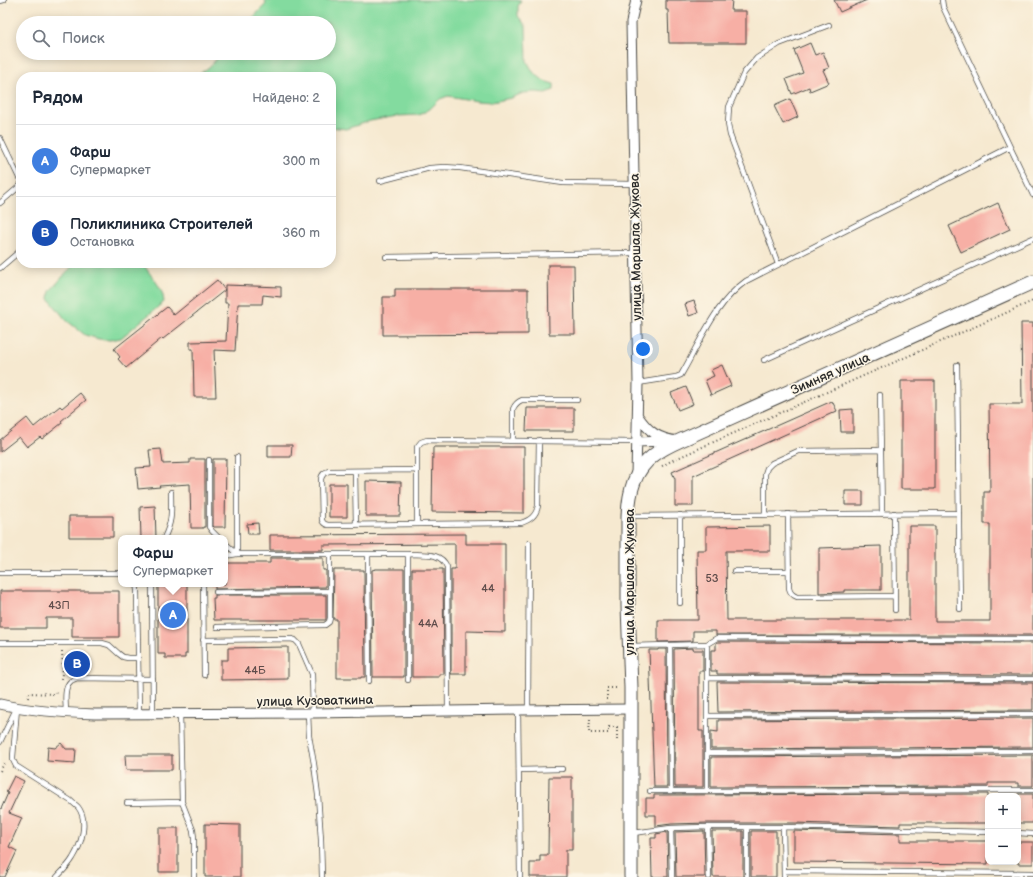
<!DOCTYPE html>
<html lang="ru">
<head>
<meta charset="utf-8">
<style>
  :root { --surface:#fff; --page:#f2f2f3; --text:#1f2937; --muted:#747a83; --line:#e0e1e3; --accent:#d1495b }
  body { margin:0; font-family:"Balsamiq Sans",sans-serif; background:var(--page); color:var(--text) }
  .controls { position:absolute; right:12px; bottom:12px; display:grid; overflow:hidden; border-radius:8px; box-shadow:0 2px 10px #0003 }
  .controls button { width:36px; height:36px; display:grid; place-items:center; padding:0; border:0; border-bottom:1px solid var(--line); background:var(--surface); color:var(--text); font:20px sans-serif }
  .you { position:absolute; left:643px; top:349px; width:14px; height:14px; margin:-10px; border:3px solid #fff; border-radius:50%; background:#1a73e8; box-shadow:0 0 0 6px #1a73e833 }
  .badge { display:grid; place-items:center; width:26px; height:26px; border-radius:50%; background:var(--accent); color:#fff; font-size:13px; font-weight:700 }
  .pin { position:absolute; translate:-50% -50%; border:2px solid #fff; box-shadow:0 1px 4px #0006 }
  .popup { position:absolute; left:118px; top:535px; width:110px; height:52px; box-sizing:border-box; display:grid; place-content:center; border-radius:8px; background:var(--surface); filter:drop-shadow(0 1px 3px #0005); font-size:13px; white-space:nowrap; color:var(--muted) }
  .popup b { font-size:15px; color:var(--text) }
  .popup::after { content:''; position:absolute; left:50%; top:100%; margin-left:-8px; border:8px solid transparent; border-top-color:var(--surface) }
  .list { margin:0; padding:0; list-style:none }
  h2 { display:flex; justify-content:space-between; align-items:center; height:52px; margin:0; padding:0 16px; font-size:17px }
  h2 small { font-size:13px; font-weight:400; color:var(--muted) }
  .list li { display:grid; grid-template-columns:26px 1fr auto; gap:12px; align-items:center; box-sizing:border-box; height:72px; padding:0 16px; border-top:1px solid var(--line) }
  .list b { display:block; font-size:15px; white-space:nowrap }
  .list p { margin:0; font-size:13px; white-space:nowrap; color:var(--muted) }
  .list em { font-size:13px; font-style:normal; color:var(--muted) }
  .icon { flex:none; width:22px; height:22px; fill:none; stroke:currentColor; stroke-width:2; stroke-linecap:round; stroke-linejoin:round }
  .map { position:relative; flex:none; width:1033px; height:877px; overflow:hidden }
  .search { position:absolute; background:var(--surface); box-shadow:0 2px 10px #0003; left:16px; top:16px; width:320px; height:44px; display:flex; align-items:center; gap:10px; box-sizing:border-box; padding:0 14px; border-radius:22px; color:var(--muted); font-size:15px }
  .panel { position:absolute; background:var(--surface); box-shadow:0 2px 10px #0003; left:16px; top:72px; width:320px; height:196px; border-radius:16px }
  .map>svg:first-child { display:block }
</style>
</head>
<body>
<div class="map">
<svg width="1033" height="877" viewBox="0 0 1033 877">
  <rect width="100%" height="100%" fill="#fcf5e5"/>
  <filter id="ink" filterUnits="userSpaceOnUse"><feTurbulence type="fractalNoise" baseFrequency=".025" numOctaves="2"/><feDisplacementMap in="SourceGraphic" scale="8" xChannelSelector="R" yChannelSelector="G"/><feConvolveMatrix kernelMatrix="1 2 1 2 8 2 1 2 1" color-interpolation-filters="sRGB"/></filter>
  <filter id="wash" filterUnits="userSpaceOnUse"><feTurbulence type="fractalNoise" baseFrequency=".012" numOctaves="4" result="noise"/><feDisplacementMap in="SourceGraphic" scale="16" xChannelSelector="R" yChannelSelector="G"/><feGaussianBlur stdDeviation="0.9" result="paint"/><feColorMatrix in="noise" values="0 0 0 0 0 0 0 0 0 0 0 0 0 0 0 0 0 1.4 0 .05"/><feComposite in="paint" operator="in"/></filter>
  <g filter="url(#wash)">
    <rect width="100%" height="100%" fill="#f6e9d0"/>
    <!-- green -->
    <path fill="#83db9f" stroke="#578365" d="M265,0H521L518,6V16L526,26L527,61L533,72L544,81L554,84V90L545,93L535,92L523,93L511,98L492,102L477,101L448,96L440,99L430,109L419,115L397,116L370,121L346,129L331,127V77H195L209,67L222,53H329V23H248L266,4Z
      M75,263H143C150,277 163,285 164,302L121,338L110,340L99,339L85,335L66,320L49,299L50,291Z"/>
    <g id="blocks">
      <!-- building -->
      <path fill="#f7afa5" d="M666,0H732L731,11H746V43H669L668,10H666Z
        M834,0H867L840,12Z
        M810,43L815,55L823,52L829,68L823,70L829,83L810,91L809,87L792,94L786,79L803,73L794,50Z
        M790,99L798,117L783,124L774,106Z
        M998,203L1010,229L961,252L949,226Z
        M548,265H574L575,334H549Z
        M217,280L225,290L163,339L162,338L126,368L118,359L120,357L114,349L167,307L174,315Z
        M225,285L281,287V297L263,295L262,304H238L235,351L214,350L216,397H194L193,349H190V342L226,341L228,303H225Z
        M395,289H528V334L383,335V297H395Z
        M694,301L698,313L689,316L685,304Z
        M1021,323H1033V635H716V631H693V641L658,642V620H698L697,550H706V527L770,526V551H726L727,620H909V526H935V621H990V524H984V492H990L989,404H1022Z
        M722,365L731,386L711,395L705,380L714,376L711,370Z
        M901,381H935V489H901Z
        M686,387L693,404L678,410L671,393Z
        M80,393L86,400L61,421L62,423L42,439L40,437L27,447L19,437L0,452V440L27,418L34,427L60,406L62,408Z
        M832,401L837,411L693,476V506H675V479L672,472Z
        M527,408H574V431H526Z
        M853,409V432H841L840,410Z
        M268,445H292L291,457H268Z
        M433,447H524V513L432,512Z
        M161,449L163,464L190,463V459H205V527H203V528H191L190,484L159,486L160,487L138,489L136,468L151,467L149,450Z
        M213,459H226L225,527H214L213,526Z
        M366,481L401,482L400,516H366Z
        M329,484H347V517H329Z
        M845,491H863V505H845Z
        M155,506L156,538H141L140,507Z
        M69,516H113V537H69Z
        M258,523L259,534H248L247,524Z
        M466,534V544H505V632L466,631V674H451V569H455V544L323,545V550H270V535Z
        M881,546V590H844V592L819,593V548Z
        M270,558H323V570H326V587L215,589V584H225V563H270Z
        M376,569H404V677H373L372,570Z
        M412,569H443L444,674H439V677H412Z
        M334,570H364L365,677H361V678H337V619H333Z
        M158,584H187V654H185V658H165V654H158Z
        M0,591H119V637H72V618H46V628H0Z
        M215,595H326V620H214L213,598H215Z
        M718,642L1033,643V675L717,674V671H711V650H716V643Z
        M288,647V679L221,680V660H228V648Z
        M693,648V650H703V671H699V731H703V787H675L674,649Z
        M658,649H666L667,787H654L649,650H658Z
        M717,682L1033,683V710L718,712Z
        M1033,718V747L711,749V731L718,732V720Z
        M61,743L66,749H76L75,763L47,761L48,747L55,748Z
        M125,755H172V770H126Z
        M1033,755V786H1018V783H988V786L711,787V757Z
        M14,776L24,781L9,813L22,818L9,847L17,851L5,877H0V809H1L8,793L6,792Z
        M549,777H572V850H566V877H530V863H536V861H540V855H548Z
        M988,794V823H900V826L794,823H708L671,824L656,826V815H646V798H654V795Z
        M1018,794H1033V823H1018Z
        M205,824L240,825V877H205Z
        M159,828H178V872H159Z
        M704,831L705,877H676L675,832Z
        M712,831H743V877H713Z
        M751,831H776V877H751Z
        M794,831L900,834V841H988V864L794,862Z
        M667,832L668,877H652L651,838H656V834Z
        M1018,842H1033V864H1018Z"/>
    </g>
  </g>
  <g filter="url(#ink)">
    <use href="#blocks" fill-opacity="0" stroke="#494844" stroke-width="1"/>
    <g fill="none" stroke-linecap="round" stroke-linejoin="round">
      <defs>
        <path id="service" d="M942,0L943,7L1033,195
          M0,1L4,0
          M0,138L21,182
          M380,181L430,168L444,167L460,168L563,183L634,184
          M0,203L21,185
          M386,257L635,253
          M778,264L730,135L728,124L729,107L744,73L757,58L779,44L829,25
          M0,268L21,250
          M764,360L1033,238
          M957,365L960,609
          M638,383L676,377L681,375C685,368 689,361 693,353C707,327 721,299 746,281L1010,147
          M880,395L882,514
          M513,440V409C515,404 517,402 522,400H577
          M209,460V527L212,531L219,538
          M417,470L329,471C325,472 322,474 321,479L322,520C323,523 324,524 328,525L521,523C530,520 536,516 538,506L539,440
          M355,471L356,525
          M894,513L895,610
          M788,514L789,588C790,593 792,595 797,597L895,596
          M680,515V603
          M765,515V474L767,468L772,463L798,451L881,450
          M629,516L959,513
          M417,524V447L421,442L427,440L637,442
          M164,538C173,520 171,511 171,492
          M225,543L237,554H408C422,555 441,551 447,567L448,711
          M368,554L369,681
          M225,556L237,554V457
          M734,571H788
          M0,573H121
          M136,584L137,590L139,714
          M152,584L153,714
          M203,584L204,675
          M216,592L330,591
          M217,627L325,625L329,622L330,618V554
          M203,640L291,639L295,640L299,644L312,674L313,713
          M0,643H102L109,645L119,654L123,657L128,658H138
          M670,645L671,791L1033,790
          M630,646L707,644L717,638L1033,639
          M707,678L1033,679
          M408,680V554
          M17,708L13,757V760L16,766L71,801C73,803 76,805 78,807C89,821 81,845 73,858C69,865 63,871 57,877
          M518,710L520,877
          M528,710L529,543
          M66,713C66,704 63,687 71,681C72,680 76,679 77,678L153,679
          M308,713L309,736L314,764L318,795L321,840L322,877
          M180,714L182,802L193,830L194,838V877
          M707,716L1033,714
          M0,742L15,711
          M707,753L1033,751
          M519,770L562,769
          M707,790V644
          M650,791H671
          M127,803L182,802
          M708,827L709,877
          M747,827V877
          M633,833L671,828
          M1018,833L1033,834
          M784,871L1033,873
          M672,877L671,828L708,827H783
          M784,877L783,827L988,832"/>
        <path id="minor" d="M636,0L631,22L638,383L636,476
          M638,416C649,432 658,439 679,441
          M637,442L665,441
          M0,704C31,711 63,713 95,714L313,713L518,710L631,709"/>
        <path id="secondary" d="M631,877V688L628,606V516C629,492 634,470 654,455C662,449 670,445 679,441L1033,282"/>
      </defs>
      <!-- service casing -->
      <use href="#service" stroke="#494844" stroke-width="6"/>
      <!-- minor casing -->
      <use href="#minor" stroke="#494844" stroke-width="11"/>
      <!-- secondary casing -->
      <use href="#secondary" stroke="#494844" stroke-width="15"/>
      <!-- path -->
      <path stroke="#494844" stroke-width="2" stroke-dasharray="1 3" stroke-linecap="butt" d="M662,466L673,460L1033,301
        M62,651L63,669H77
        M61,679L63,669
        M28,698L29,693L55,694L57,690
        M606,699H607V688H619
        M360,701L364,700L372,701
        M590,719L589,733H609V727H617V740
        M0,771L5,762"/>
      <!-- service -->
      <use href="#service" stroke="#fff" stroke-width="4.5"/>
      <!-- minor -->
      <use href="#minor" stroke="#fff" stroke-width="9"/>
      <!-- secondary -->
      <use href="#secondary" stroke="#fff" stroke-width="13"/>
    </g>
  </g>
  <g text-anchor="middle" stroke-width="3" stroke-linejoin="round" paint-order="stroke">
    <!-- number labels -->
    <g font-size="11" fill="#5e4c4a">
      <text x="712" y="582">53</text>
      <text x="488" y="592">44</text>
      <text x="59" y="609">43П</text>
      <text x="428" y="627">44А</text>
      <text x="255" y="674">44Б</text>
    </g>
    <!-- street labels -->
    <g font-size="13" fill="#2b2b2b" stroke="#fcf5e5">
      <text transform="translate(635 247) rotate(-91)" y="5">улица Маршала Жукова</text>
      <text transform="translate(830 373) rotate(-24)" y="5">Зимняя улица</text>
      <text transform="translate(629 582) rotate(-90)" y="5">улица Маршала Жукова</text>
      <text transform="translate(315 700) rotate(-1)" y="5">улица Кузоваткина</text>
    </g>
  </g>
</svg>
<div class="controls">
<button>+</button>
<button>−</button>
</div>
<div class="you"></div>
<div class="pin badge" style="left:173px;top:615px;background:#3f7fe0">A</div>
<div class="popup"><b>Фарш</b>Супермаркет</div>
<div class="pin badge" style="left:77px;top:664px;background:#1a4fb4">B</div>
<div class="search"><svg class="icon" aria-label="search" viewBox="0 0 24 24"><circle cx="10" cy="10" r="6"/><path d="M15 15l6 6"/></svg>Поиск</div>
<section class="panel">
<h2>Рядом<small>Найдено: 2</small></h2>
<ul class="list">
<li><span class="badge" style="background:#3f7fe0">A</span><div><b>Фарш</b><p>Супермаркет</p></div><em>300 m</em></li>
<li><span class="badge" style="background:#1a4fb4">B</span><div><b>Поликлиника Строителей</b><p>Остановка</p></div><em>360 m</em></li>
</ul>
</section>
</div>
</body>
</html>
